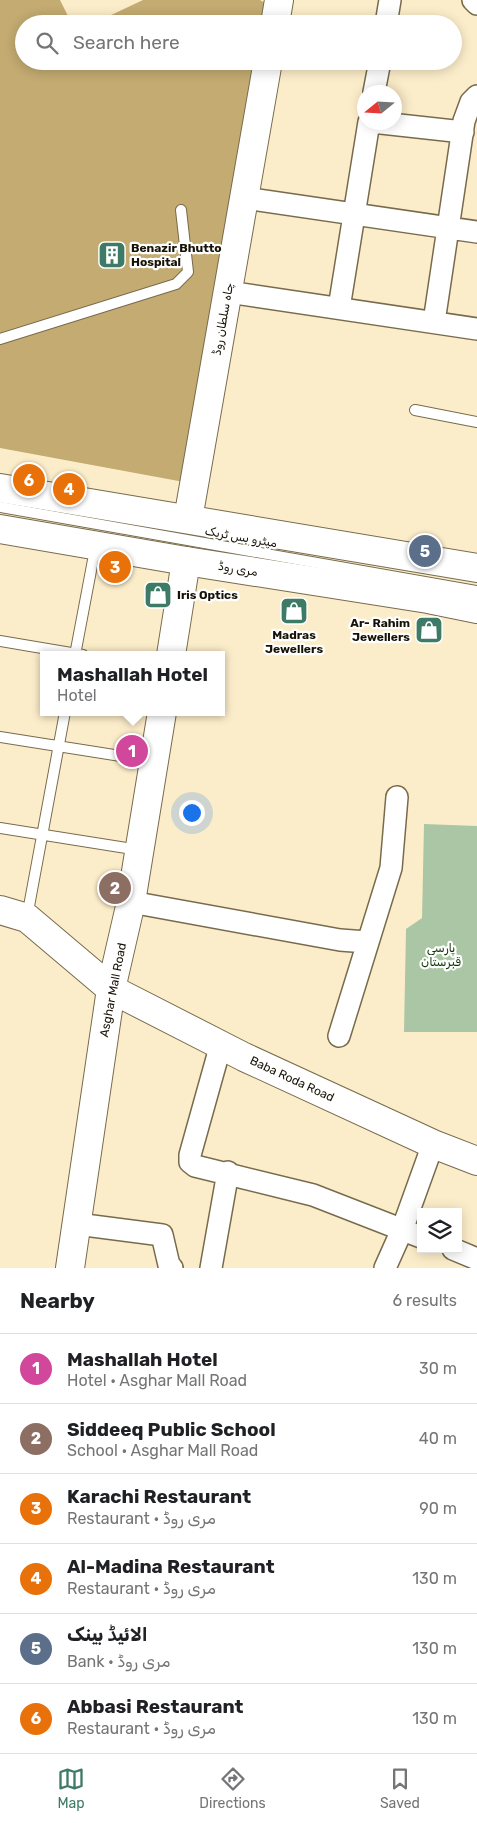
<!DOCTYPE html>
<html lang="en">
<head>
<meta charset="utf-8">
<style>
  :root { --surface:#fff; --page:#f6f6f6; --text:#202124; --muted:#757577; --line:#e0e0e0; --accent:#3e7b66 }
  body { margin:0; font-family:Rubik,Vazirmatn,sans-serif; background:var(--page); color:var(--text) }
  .controls { position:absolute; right:15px; bottom:15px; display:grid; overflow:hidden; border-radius:0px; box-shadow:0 2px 12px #0003 }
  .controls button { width:45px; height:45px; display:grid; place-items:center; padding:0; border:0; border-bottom:1px solid var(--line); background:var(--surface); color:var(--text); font:25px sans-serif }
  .compass { position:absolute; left:357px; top:85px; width:45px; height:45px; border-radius:50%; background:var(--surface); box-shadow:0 2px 12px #0003; rotate:252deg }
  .you { position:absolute; left:191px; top:812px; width:18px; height:18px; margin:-12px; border:4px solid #fff; border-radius:50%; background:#1a73e8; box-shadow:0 0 0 8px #1a73e833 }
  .badge { display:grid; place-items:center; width:32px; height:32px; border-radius:50%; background:var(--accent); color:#fff; font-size:16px; font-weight:700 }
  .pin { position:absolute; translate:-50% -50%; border:2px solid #fff; box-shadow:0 1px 5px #0006 }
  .popup { position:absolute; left:40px; top:651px; width:185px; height:65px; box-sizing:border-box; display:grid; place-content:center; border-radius:0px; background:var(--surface); filter:drop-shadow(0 1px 4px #0005); font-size:16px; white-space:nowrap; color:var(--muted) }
  .popup b { font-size:19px; color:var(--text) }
  .popup::after { content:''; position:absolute; left:50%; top:100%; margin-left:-10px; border:10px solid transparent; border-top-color:var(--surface) }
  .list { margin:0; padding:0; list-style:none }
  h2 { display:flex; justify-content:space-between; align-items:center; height:65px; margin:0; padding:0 20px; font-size:21px }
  h2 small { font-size:16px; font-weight:400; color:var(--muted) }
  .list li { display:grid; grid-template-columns:32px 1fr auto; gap:15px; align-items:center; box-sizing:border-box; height:70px; padding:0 20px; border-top:1px solid var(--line) }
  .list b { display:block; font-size:19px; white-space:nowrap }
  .list p { margin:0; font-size:16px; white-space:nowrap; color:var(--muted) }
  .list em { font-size:16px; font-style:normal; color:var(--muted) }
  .icon { flex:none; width:28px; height:28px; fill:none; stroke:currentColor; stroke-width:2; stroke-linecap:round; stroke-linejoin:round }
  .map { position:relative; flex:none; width:477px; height:1268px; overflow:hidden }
  .search { position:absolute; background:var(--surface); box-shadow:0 2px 12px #0003; left:15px; right:15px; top:15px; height:55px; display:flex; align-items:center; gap:12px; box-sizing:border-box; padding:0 18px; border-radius:28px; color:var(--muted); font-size:19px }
  .sheet { height:485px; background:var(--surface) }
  nav { display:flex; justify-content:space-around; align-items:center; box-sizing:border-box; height:70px; border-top:1px solid var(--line); background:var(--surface); font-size:14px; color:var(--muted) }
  nav a { display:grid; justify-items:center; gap:2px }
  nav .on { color:var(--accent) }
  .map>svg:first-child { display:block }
</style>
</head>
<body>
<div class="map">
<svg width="477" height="1268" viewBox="0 0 477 1268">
  <rect width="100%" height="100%" fill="#fcedca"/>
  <!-- green -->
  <path fill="#aac6a5" d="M424,824L477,826V1032H404L406,929L422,918Z"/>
  <!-- building -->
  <path fill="#c3ab71" d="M0,0H60L72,24H24V61H259L184,482L0,448Z
    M143,0H260L269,5L265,24H92Z"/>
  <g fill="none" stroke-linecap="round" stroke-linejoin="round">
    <defs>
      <path id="lane" d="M0,339L176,284L188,272L181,210
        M415,410L477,422
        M0,507L477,591
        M0,641L83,655
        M75,655L93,560
        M0,737L152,761
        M0,828L139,850
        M27,917L65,712"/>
      <path id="street" d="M473,0L477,4
        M386,24L390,0
        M374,92L380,61
        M372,122L463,132
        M244,198L477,232
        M228,292L477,329
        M339,308L369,122
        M434,322L464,121L471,102L477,96
        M131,902L340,940L367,942
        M339,1036L391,868L397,797
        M221,1044L190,1155V1162L195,1166L313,1195L421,1237
        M77,1224L162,1235L169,1265L172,1268
        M453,1249L477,1259
        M211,1268L228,1172
        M385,1268L402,1230L433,1144"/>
      <path id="secondary" d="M275,24L279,0
        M188,519L268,61
        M171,655L186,561
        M0,910L27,918L111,989L244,1057L433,1144L477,1161
        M70,1268L111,989L131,902L162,712"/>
      <path id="primary" d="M0,488L477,568
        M0,529L186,561L428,599L477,609"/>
    </defs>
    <!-- lane casing -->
    <use href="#lane" stroke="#786b4c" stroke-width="12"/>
    <!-- street casing -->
    <use href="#street" stroke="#786b4c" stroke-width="24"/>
    <!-- secondary casing -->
    <use href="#secondary" stroke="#786b4c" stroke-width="30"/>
    <!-- primary casing -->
    <use href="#primary" stroke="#786b4c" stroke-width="30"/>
    <!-- lane -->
    <use href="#lane" stroke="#fff" stroke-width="10"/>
    <!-- street -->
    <use href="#street" stroke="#fff" stroke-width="21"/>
    <!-- secondary -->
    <use href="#secondary" stroke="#fff" stroke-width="28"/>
    <!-- primary -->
    <use href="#primary" stroke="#fff" stroke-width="28"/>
  </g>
  <!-- icons -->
  <defs>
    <symbol id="building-square" viewBox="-11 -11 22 22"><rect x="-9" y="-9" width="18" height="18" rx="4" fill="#3e7b66" stroke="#fff"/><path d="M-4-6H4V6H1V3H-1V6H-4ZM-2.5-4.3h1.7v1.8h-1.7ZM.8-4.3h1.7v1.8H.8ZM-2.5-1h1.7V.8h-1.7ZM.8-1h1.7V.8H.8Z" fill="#fff"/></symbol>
    <symbol id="shop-square" viewBox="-11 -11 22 22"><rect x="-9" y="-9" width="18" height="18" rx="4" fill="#3e7b66" stroke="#fff"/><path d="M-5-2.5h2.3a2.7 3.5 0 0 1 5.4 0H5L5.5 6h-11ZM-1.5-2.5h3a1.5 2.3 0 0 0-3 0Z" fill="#fff"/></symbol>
  </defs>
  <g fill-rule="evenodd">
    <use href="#building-square" x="96" y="239" width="32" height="32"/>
    <use href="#shop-square" x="142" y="579" width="32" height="32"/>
    <use href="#shop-square" x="278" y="595" width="32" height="32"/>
    <use href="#shop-square" x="413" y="614" width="32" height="32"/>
  </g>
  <g text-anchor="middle" stroke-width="4.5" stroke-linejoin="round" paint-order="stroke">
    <!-- poi labels -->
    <g font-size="12" font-weight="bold" fill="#171206" stroke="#fff" text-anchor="start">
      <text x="131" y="252">Benazir Bhutto<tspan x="131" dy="14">Hospital</tspan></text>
      <text x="177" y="599">Iris Optics</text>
      <text x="410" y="627" text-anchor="end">Ar- Rahim<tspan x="410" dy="14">Jewellers</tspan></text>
      <text x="294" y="639" text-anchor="middle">Madras<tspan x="294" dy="14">Jewellers</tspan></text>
    </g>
    <!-- street labels -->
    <g font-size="12" fill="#171206" stroke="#fff">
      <text transform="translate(223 319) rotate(-80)" y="4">چاہ سلطان روڈ</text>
      <text transform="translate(241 537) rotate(10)" y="4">میٹرو بس ٹریک</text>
      <text transform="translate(238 569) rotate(9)" y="4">مری روڈ</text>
      <text transform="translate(113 990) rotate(-79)" y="4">Asghar Mall Road</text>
      <text transform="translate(292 1079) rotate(25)" y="4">Baba Roda Road</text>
    </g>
    <!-- park labels -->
    <g font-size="12" fill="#0e3706" stroke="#fff">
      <text x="441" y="952">پارسی<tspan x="441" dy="14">قبرستان</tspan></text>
    </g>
  </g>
</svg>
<div class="controls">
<button><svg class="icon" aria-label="layers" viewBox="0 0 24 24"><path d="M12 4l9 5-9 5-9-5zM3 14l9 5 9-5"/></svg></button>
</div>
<svg class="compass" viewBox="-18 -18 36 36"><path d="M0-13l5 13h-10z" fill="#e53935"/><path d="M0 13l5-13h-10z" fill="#757577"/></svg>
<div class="you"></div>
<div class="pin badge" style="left:132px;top:751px;background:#d1479c">1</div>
<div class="popup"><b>Mashallah Hotel</b>Hotel</div>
<div class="pin badge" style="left:115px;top:888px;background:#8d6e63">2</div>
<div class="pin badge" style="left:115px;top:567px;background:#e8710a">3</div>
<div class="pin badge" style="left:69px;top:489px;background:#e8710a">4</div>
<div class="pin badge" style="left:425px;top:551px;background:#5c6f8a">5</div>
<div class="pin badge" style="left:29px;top:480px;background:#e8710a">6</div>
<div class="search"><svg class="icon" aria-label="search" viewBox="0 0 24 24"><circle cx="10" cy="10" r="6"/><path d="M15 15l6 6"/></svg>Search here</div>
</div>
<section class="sheet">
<h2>Nearby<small>6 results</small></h2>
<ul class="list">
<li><span class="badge" style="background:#d1479c">1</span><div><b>Mashallah Hotel</b><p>Hotel · Asghar Mall Road</p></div><em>30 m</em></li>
<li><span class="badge" style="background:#8d6e63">2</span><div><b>Siddeeq Public School</b><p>School · Asghar Mall Road</p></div><em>40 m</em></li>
<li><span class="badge" style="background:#e8710a">3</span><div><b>Karachi Restaurant</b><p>Restaurant · مری روڈ</p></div><em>90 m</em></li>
<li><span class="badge" style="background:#e8710a">4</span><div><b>Al-Madina Restaurant</b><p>Restaurant · مری روڈ</p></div><em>130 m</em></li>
<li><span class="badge" style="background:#5c6f8a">5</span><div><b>الائیڈ بینک</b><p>Bank · مری روڈ</p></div><em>130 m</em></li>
<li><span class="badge" style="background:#e8710a">6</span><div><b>Abbasi Restaurant</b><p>Restaurant · مری روڈ</p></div><em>130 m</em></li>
</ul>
</section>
<nav>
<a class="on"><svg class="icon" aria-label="map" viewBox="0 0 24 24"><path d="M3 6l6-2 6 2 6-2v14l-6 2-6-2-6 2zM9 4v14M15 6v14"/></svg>Map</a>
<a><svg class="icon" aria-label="directions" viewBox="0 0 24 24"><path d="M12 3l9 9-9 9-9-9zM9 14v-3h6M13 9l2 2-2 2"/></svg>Directions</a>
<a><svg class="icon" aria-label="saved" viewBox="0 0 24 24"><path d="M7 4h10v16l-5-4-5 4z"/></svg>Saved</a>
</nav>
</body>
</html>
